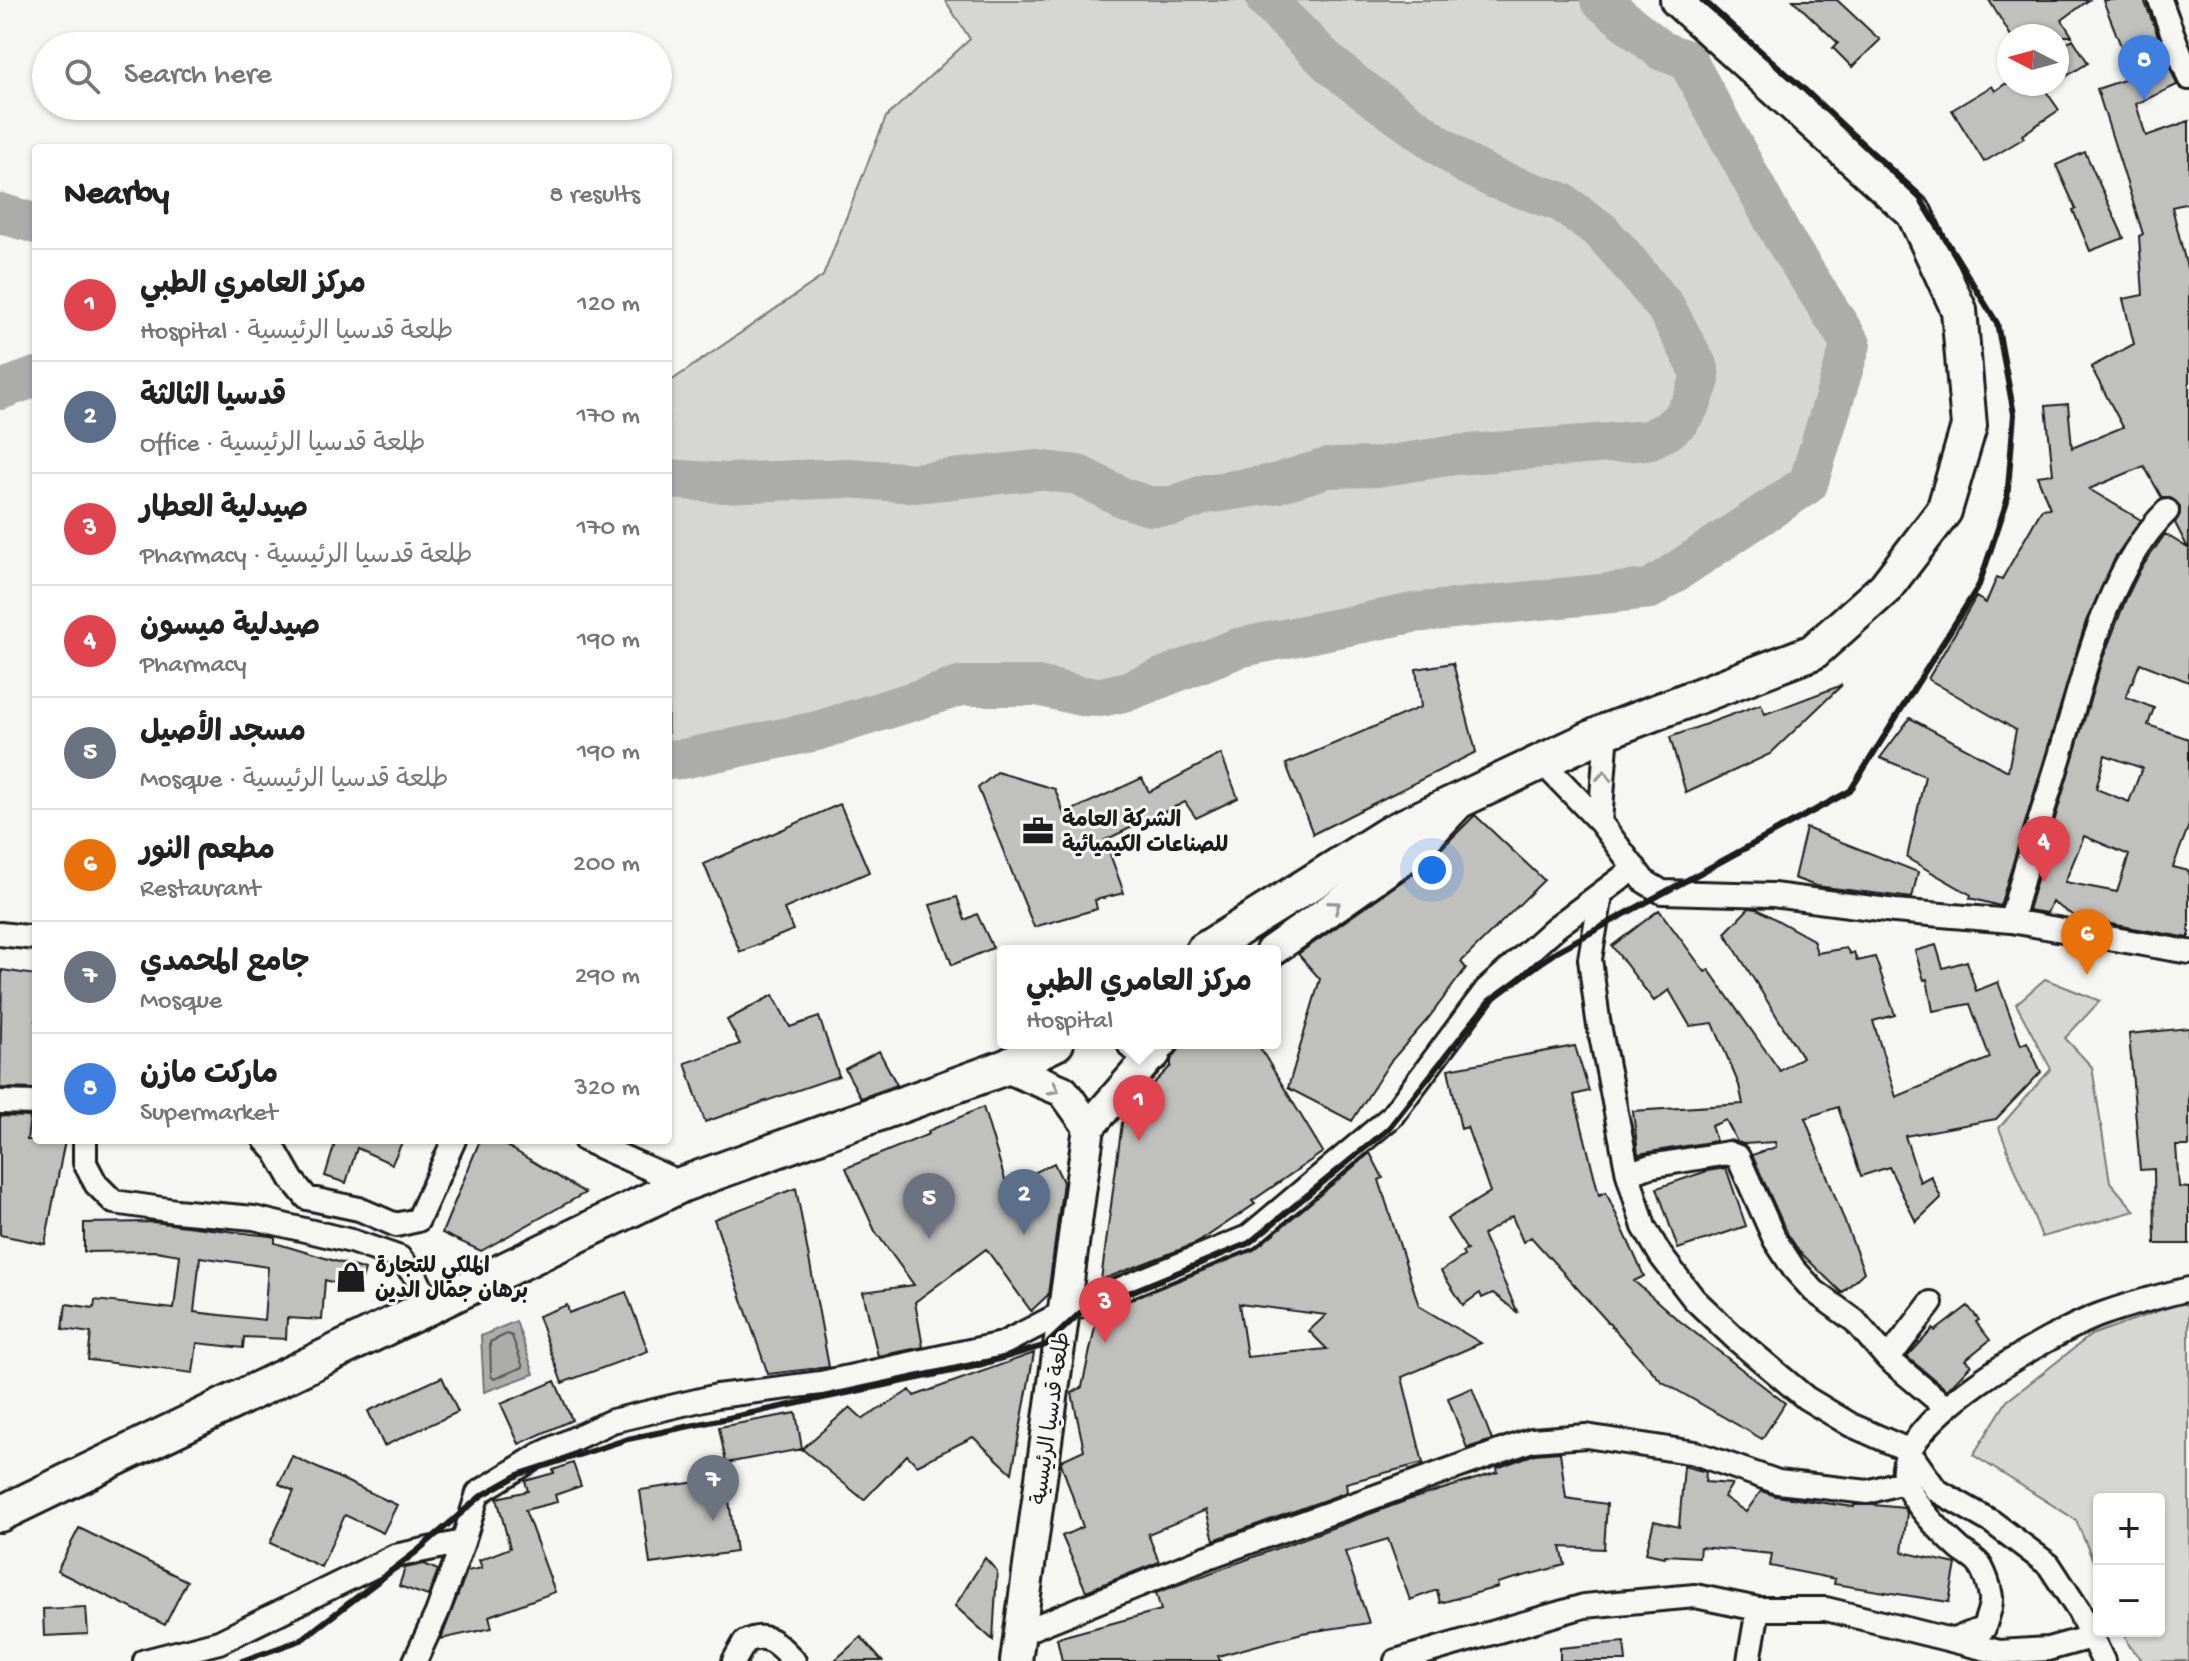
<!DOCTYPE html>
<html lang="en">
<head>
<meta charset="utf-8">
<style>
  :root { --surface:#fff; --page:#f2f2f2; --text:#222; --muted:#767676; --line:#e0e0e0; --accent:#0b8043 }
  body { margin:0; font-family:"Gochi Hand","Playpen Sans Arabic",sans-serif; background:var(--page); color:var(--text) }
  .controls { position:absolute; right:24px; bottom:24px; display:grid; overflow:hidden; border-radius:8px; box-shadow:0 2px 6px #0004 }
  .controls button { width:72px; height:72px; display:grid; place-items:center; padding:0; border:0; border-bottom:2px solid var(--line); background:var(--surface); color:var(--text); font:40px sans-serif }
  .compass { position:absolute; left:1997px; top:24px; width:72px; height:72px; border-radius:50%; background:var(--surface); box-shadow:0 2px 6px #0004; rotate:276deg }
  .you { position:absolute; left:1432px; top:870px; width:28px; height:28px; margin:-20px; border:6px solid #fff; border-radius:50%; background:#1a73e8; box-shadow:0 0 0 12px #1a73e833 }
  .badge { display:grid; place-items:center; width:52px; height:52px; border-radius:50%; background:var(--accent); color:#fff; font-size:26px; font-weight:700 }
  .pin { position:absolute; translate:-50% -66px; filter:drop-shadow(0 2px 4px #0008) }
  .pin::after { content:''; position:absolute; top:42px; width:28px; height:24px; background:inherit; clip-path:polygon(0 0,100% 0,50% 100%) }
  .popup { position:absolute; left:997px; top:945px; width:284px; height:104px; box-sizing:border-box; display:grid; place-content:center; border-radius:8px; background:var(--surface); filter:drop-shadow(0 2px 6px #0005); font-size:26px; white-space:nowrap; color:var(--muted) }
  .popup b { font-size:30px; color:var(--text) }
  .popup::after { content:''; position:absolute; left:50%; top:100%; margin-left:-16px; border:16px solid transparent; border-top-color:var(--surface) }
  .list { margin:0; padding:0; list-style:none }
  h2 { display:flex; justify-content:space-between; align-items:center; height:104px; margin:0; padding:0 32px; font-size:34px }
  h2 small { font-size:26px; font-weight:400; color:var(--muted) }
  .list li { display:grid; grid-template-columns:52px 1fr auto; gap:24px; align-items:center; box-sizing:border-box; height:112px; padding:0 32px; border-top:2px solid var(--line) }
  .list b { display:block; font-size:30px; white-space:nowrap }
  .list p { margin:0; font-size:26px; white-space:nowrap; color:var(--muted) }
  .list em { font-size:26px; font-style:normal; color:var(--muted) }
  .icon { flex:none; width:44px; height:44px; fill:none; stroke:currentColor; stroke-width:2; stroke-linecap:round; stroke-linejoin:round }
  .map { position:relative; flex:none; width:2189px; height:1661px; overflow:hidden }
  .search { position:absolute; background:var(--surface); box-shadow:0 2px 6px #0004; left:32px; top:32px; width:640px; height:88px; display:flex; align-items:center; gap:20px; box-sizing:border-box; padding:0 28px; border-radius:44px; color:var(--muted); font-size:30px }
  .panel { position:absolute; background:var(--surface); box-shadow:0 2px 6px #0004; left:32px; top:144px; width:640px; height:1000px; border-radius:8px }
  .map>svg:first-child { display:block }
</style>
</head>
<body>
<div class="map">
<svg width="2189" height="1661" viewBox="0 0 2189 1661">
  <rect width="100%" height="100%" fill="#f6f6f2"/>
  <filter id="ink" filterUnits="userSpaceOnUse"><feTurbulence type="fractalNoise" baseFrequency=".0125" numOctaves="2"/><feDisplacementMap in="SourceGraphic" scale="16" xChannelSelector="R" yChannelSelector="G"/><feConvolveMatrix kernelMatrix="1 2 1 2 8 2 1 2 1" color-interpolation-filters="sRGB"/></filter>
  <g filter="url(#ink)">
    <!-- green -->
    <path fill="#d6d6d2" stroke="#797977" stroke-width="2" fill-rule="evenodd" d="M945,0H1601L1687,60L1851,344L1808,484L1650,589L1395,616L1238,648L1101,697L1037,686H962L801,735L682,759L668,758V478L796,477L668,470V383L823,276L886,117L970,39ZM1283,12L1424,130V131L1329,63Z
      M2045,979L2100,1001L2065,1038L2092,1067L2110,1182L2135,1211L2042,1237L1999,1128L2051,1069L2016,1004Z
      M2183,1302L2189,1308V1661H2143L2129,1645L2123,1631H2159V1499H2099V1575L2076,1520L1973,1455L2007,1401L2091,1335Z"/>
    <!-- water -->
    <path fill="#acaca9" stroke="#727271" stroke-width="2" d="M516,1321L534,1374L484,1392L481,1336Z"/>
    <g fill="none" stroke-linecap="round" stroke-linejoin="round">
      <!-- shore -->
      <path stroke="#565654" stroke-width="2" d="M507,1334L512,1336L523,1367L494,1379L491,1376L490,1342Z"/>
      <!-- river -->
      <path stroke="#acaca9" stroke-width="40" d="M0,213L36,224
        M0,390L36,377
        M668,479L724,483L848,478L915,483L1038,470L1078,475L1124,498L1149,506H1173L1206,494L1274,484L1327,468L1377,467L1455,455L1648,440L1667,431L1681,419L1692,402L1700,380L1699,369L1666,308L1620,252L1600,230L1561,202L1495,179L1467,165L1356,85L1329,63L1266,0
        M668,760L682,759L817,731L962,686H1037L1081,696L1101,697L1128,691L1238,648L1413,613L1650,589L1808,484L1851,344L1782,236L1687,60L1662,51L1600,0"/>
    </g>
    <!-- building -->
    <path fill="#c0c0bd" stroke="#1c1c1c" stroke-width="2" fill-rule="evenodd" d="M1793,0H1837L1880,40L1852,67L1833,48L1838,43Z
      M1989,0H2089L2062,20L2072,36H2011Z
      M2103,0H2144L2177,85L2136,104L2146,136L2189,121V203L2172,207L2189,276V682L2140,663L2126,697L2154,708L2148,725L2189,739V825L2173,867L2189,871V938L2077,918L2052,902L2047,913L2028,910L2101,663L2126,599L2140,570L2165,534L2188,548L2175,523L2180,514V506L2170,498H2162L2144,466L2089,489L2141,520L2116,556L2086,621L2000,906L1970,898L1971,895L1907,858L1925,776L1880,758L1910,718L2008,771L2016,730L1928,679L1976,597L1986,603L1997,577L2002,579L2042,509L2050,508L2037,476L2053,474L2046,406L2068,404L2072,448L2123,427L2091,367L2134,344L2123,299L2143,295L2139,236L2143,234L2097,89L2133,77ZM2105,755L2142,768L2129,802L2096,789ZM2084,836L2129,855L2117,892L2065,882Z
      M2073,39L2088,63L2057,82V50Z
      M2005,84H2041L2059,110L2022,135L2024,138L1984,162L1952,110L1992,86L1995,91Z
      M2085,152L2124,238L2090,251L2073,210L2076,209L2056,165Z
      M1453,663L1476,752L1313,834L1286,764L1421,707L1416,669Z
      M1842,685L1770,754L1686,793L1670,737L1761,704L1765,714Z
      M1221,754L1238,798L1196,818L1185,802L1105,840L1124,893L1095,900L1097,909L1034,927L978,788L997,772L1055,789L1064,814L1142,778L1149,792Z
      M840,804L869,872L784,909L793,930L740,952L704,864Z
      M1475,815L1544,880L1461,962L1466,968L1427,1020L1390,1062L1352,1121L1288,1088L1320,979L1298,954L1424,866Z
      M1806,828L1918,872L1912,898L1816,886L1794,878Z
      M957,897L965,920L977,914L993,948L952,965L930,905Z
      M1749,908L1757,909L1813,940L1817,953L1846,948L1850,954L1854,952L1857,961L1875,957L1895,1015L1873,1021L1896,1097L1990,1058L1970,1004L1933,1011L1927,979L1924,980L1915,951L1936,945L1943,968L1967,961L1976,991L1998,982L2021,1045L2027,1042L2041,1072L1996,1119L1905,1136L1920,1182L1931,1176L1941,1198L1916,1222L1889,1167L1861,1176L1838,1107L1805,1118L1864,1272L1842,1293L1799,1251L1787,1233L1752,1155L1776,1147L1775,1142L1744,1144L1737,1142L1726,1120L1711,1126L1716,1141L1638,1154L1633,1111L1743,1104L1739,1085L1713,1023L1690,1026L1669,990L1654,1001L1612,946L1659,910L1705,972L1709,970L1780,1071L1802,1057L1725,933Z
      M2,970L36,975V1089L0,1088Z
      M773,995L790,1027L819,1017L839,1076L705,1122L685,1063L740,1044L727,1020Z
      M2189,1028V1146H2176L2179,1187L2189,1188V1244H2155L2154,1169L2140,1170L2129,1034Z
      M1184,1043H1257L1323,1152L1252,1201L1255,1204L1197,1243L1101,1280L1122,1123L1132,1105L1171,1066V1060Z
      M1575,1046L1589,1091L1574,1095L1599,1195L1606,1192L1644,1276L1634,1281L1676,1318L1785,1403L1762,1439L1661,1381L1531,1237L1523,1242L1512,1216L1483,1235L1518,1313L1493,1293L1482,1298L1480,1293L1463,1305L1441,1271L1464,1256L1462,1252L1467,1250L1447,1219L1490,1192L1467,1127L1461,1129L1448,1069Z
      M879,1051L897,1085L861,1098L845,1069Z
      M983,1107L1007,1186L1054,1163L1063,1182L1048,1295L1031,1311L986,1249L915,1302L923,1347L878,1356L863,1292L914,1285L875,1231L846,1168L929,1134L928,1131Z
      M0,1116L30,1117L27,1140H65L45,1244L0,1235Z
      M336,1140H403L392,1164L357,1148L346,1183L325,1176Z
      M480,1140H497L585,1193L481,1251L442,1233Z
      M1370,1153L1383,1178L1379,1180L1419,1306L1481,1343L1402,1377L1423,1463L1346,1483L1347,1492L1214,1540L1206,1510L1148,1534L1159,1562L1086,1591L1062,1536L1083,1527L1061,1463L1062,1460L1084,1450L1072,1393L1082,1387L1098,1313L1254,1250ZM1239,1304L1326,1315L1309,1331L1327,1349L1247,1357Z
      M1726,1168L1746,1226L1678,1249L1657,1188L1707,1171Z
      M796,1188L829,1367L768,1374L714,1219Z
      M153,1222L270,1236L275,1237V1243L365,1270L359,1290L325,1280L322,1320L287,1318L286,1339L244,1337L243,1348L197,1343L193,1373L88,1360L91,1333L63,1329L66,1304L94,1308L95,1300L174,1309L180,1255L156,1251L84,1252V1223ZM200,1257L268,1267L264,1320L194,1312Z
      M626,1292L648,1351L562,1383L538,1316L567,1305L569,1313Z
      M1968,1306L1979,1320L1976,1322L1990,1340L1965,1360L1971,1365L1947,1390L1907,1357L1933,1329L1935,1331Z
      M1034,1353L1012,1473L973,1437L917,1465L907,1455L864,1500L802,1449L850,1407L863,1419L910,1390L914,1396Z
      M442,1377L458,1412L384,1446L368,1411Z
      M555,1381L572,1420L519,1444L501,1404Z
      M1472,1388L1492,1440L1467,1448L1448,1398Z
      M796,1413L802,1449L726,1463L719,1427Z
      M1560,1452L1566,1498L1607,1504L1604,1549L1561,1547L1565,1565L1497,1583L1498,1587L1440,1603L1437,1590L1410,1600L1388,1539L1345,1552L1369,1623L1302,1633L1218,1656L1220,1661H1062L1057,1638L1161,1610L1156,1593L1408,1500L1498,1472L1497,1468L1535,1454Z
      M292,1456L397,1505L383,1533L345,1515L321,1567L270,1543L294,1491L279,1484Z
      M573,1463L581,1486L555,1495L557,1502L525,1510L555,1592L489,1616L492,1628L441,1639L467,1571L482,1568L479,1560L510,1548L497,1498L528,1491L525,1481L554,1473L553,1470Z
      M1684,1466L1706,1472L1705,1482L1732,1484L1724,1497L1746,1512L1761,1491L1776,1496L1854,1507V1505H1874L1904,1508L1907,1513L1902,1552L1956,1564L1949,1602L1834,1584L1835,1579L1770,1566L1772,1554L1700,1547L1699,1557L1665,1555L1664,1557L1646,1553L1654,1521L1679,1527Z
      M726,1478L736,1552L650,1564L640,1490Z
      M79,1528L187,1581L165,1625L57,1571Z
      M985,1558L997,1571L993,1640L955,1606Z
      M424,1564L438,1570L428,1596L399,1586L405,1568Z
      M86,1607L88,1634L44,1636L43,1609Z
      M861,1637L882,1661H834Z
      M1624,1642L1626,1661H1560V1648Z"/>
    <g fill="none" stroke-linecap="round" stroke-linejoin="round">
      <defs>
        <path id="street" d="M2160,0L2189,78
          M1541,761L1600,822L1644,881L1662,892L1773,895L1895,911L2011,921L2189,952
          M1600,822L1607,731
          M1601,895L1590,959L1598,1020L1628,1174L1644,1227L1661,1256L1694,1299L1736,1339L1806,1398L1851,1425L1908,1450L1936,1490L1992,1522L2049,1565L2079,1611L2103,1661
          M2011,921C2025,865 2043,811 2060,756C2083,677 2107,569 2167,511
          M0,934L36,938
          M0,1102L36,1103
          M85,1140V1163L96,1184L114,1202L176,1211L254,1218L351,1241L400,1258L416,1277L430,1306
          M265,1140L276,1152L292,1180L307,1198L359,1209L396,1225L418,1220L454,1140
          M585,1140L683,1184
          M1628,1174L1650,1166L1728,1153L1738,1157L1775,1240L1794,1269L1814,1291L1855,1321L1888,1359L1936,1399L1944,1409
          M1888,1359L1931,1303
          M1020,1633L1208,1557L1532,1440L1586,1436L1695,1453L1778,1482L1868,1492L1905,1481
          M1954,1640L1984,1628C1986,1619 1992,1607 1991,1598C1990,1588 1985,1573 1979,1564C1974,1558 1966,1554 1960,1549C1940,1531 1917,1508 1906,1484C1882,1425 2057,1330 2102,1314C2130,1304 2160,1296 2189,1289
          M145,1661L219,1642L395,1556L463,1542L478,1493L539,1455L612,1421L717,1396L821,1383L1002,1344L1064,1312L1248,1237L1391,1117L1486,990L1556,927L1635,868
          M415,1661L437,1613L463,1542
          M734,1661L745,1642C767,1630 779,1645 794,1661
          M1396,1661L1584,1606L1695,1596L1758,1609H1826L1999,1652L2048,1649L2091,1637
          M1749,1661L1758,1609"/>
        <path id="secondary" d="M1271,951L1414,851L1458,804
          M1006,1067L1063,1091L1089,1127
          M1016,1661L1089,1127L1162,1043"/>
        <path id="primary" d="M1203,951L1392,832L1607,731L1813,652L1885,588L1944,511L1969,426L1959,310L1914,213L1678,0
          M1135,1043L1153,1053
          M0,1514L683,1184L1006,1067L1056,1043"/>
      </defs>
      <!-- street casing -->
      <use href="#street" stroke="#1c1c1c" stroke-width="28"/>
      <!-- secondary casing -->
      <use href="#secondary" stroke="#1c1c1c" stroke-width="36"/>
      <!-- primary casing -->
      <use href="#primary" stroke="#1c1c1c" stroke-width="40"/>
      <!-- street -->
      <use href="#street" stroke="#f6f6f2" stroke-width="22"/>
      <!-- secondary -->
      <use href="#secondary" stroke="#f6f6f2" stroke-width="30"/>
      <!-- primary -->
      <use href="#primary" stroke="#f6f6f2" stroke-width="34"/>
      <!-- rail -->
      <path stroke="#1c1c1c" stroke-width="6" d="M242,1661L301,1640L416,1552L481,1496L520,1474L628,1439L976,1366L1046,1345L1080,1313L1249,1243L1388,1129L1489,1001L1557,951L1850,791L1979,585L2007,501L2014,414L1997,323L1920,198L1805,90L1702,0"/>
    </g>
    <!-- one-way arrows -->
    <defs><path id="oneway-chevron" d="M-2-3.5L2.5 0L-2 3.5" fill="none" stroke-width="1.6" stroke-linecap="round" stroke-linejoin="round" transform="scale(2)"/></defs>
    <g stroke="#949492">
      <use href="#oneway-chevron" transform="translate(1604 776) rotate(-86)"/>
      <use href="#oneway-chevron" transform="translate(1335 906) rotate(-35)"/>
      <use href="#oneway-chevron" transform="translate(1054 1089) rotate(29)"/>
    </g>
  </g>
  <!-- icons -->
  <defs>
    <symbol id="office-bare" viewBox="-9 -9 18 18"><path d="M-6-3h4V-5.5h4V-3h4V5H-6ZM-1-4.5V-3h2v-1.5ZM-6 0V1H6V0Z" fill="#1c1c1c" stroke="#f6f6f2" stroke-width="2.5" paint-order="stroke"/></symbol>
    <symbol id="shop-bare" viewBox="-9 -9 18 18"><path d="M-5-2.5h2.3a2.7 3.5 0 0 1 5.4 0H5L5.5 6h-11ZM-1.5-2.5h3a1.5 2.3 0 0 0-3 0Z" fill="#1c1c1c" stroke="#f6f6f2" stroke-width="2.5" paint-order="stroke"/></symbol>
  </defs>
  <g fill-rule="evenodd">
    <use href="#office-bare" x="1016" y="809" width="44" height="44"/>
    <use href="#shop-bare" x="329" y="1255" width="44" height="44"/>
  </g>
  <g text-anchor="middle" stroke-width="6" stroke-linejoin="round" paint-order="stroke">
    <!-- poi labels -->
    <g font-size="22" font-weight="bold" fill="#1c1c1c" stroke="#f6f6f2" text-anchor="start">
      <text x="1062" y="826">الشركة العامة<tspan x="1062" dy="25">للصناعات الكيميائية</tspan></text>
      <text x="375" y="1272">الملكي للتجارة<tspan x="375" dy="25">برهان جمال الدين</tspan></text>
    </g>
    <!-- street labels -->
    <g font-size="22" fill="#1c1c1c" stroke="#f6f6f2">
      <text transform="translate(1049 1418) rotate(-82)" y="8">طلعة قدسيا الرئيسية</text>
    </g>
  </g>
</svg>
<div class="controls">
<button>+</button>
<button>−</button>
</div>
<svg class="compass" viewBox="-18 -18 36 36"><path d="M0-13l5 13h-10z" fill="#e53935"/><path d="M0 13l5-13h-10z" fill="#767676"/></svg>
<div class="you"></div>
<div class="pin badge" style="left:1139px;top:1141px;background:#e0444e">1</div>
<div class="popup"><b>مركز العامري الطبي</b>Hospital</div>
<div class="pin badge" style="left:1024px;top:1235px;background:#5c6f8a">2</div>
<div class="pin badge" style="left:1105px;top:1343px;background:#e0444e">3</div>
<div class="pin badge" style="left:2044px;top:882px;background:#e0444e">4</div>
<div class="pin badge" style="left:929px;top:1239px;background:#6b7280">5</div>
<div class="pin badge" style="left:2087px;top:975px;background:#e8710a">6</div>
<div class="pin badge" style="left:713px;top:1521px;background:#6b7280">7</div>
<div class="pin badge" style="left:2144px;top:101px;background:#3f7fe0">8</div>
<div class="search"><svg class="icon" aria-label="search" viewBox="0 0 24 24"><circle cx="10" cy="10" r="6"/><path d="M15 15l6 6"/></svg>Search here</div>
<section class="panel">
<h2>Nearby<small>8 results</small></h2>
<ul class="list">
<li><span class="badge" style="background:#e0444e">1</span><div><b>مركز العامري الطبي</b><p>Hospital · طلعة قدسيا الرئيسية</p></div><em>120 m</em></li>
<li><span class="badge" style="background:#5c6f8a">2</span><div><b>قدسيا الثالثة</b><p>Office · طلعة قدسيا الرئيسية</p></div><em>170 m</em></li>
<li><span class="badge" style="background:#e0444e">3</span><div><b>صيدلية العطار</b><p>Pharmacy · طلعة قدسيا الرئيسية</p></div><em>170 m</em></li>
<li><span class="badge" style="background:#e0444e">4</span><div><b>صيدلية ميسون</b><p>Pharmacy</p></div><em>190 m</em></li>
<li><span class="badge" style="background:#6b7280">5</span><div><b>مسجد الأصيل</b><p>Mosque · طلعة قدسيا الرئيسية</p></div><em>190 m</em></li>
<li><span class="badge" style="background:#e8710a">6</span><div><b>مطعم النور</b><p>Restaurant</p></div><em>200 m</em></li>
<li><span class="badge" style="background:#6b7280">7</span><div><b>جامع المحمدي</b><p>Mosque</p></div><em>290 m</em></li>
<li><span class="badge" style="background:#3f7fe0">8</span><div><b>ماركت مازن</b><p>Supermarket</p></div><em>320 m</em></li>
</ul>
</section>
</div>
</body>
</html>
